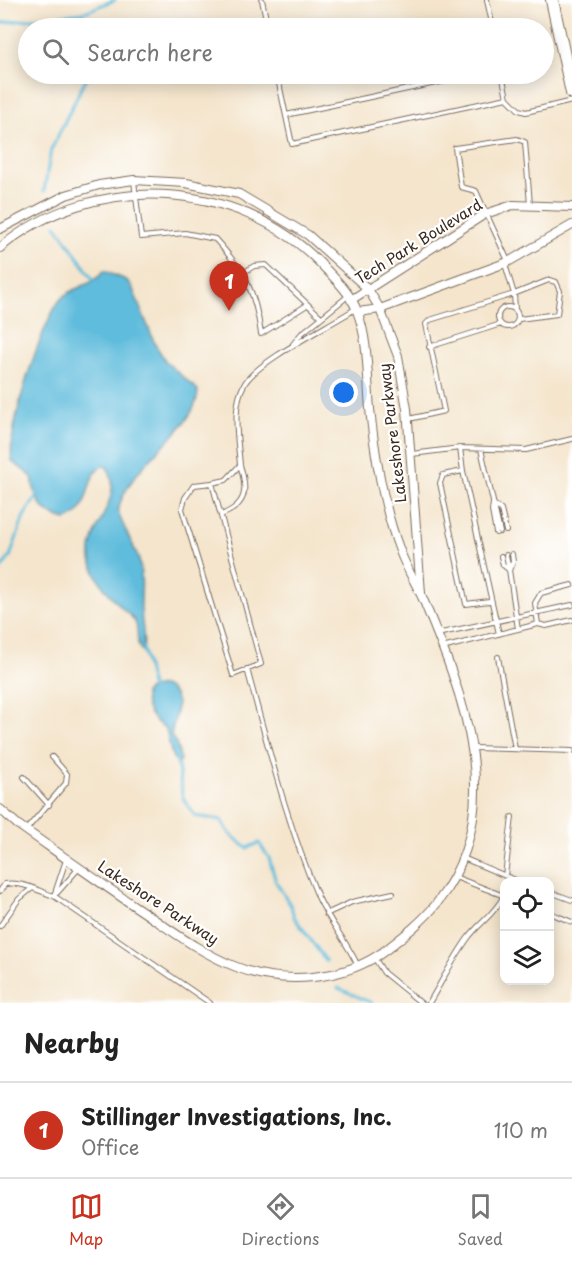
<!DOCTYPE html>
<html lang="en">
<head>
<meta charset="utf-8">
<style>
  :root { --surface:#fff; --page:#f2f2f2; --text:#222; --muted:#767676; --line:#e0e0e0; --accent:#c8321e }
  body { margin:0; font-family:"Playpen Sans",sans-serif; background:var(--page); color:var(--text) }
  .controls { position:absolute; right:18px; bottom:18px; display:grid; overflow:hidden; border-radius:12px; box-shadow:0 3px 15px #0003 }
  .controls button { width:54px; height:54px; display:grid; place-items:center; padding:0; border:0; border-bottom:2px solid var(--line); background:var(--surface); color:var(--text); font:30px sans-serif }
  .you { position:absolute; left:344px; top:393px; width:21px; height:21px; margin:-15px; border:4px solid #fff; border-radius:50%; background:#1a73e8; box-shadow:0 0 0 9px #1a73e833 }
  .badge { display:grid; place-items:center; width:39px; height:39px; border-radius:50%; background:var(--accent); color:#fff; font-size:20px; font-weight:700 }
  .pin { position:absolute; translate:-50% -50px; filter:drop-shadow(0 2px 3px #0008) }
  .pin::after { content:''; position:absolute; top:32px; width:21px; height:18px; background:inherit; clip-path:polygon(0 0,100% 0,50% 100%) }
  .list { margin:0; padding:0; list-style:none }
  h2 { display:flex; justify-content:space-between; align-items:center; height:78px; margin:0; padding:0 24px; font-size:26px }
  h2 small { font-size:20px; font-weight:400; color:var(--muted) }
  .list li { display:grid; grid-template-columns:39px 1fr auto; gap:18px; align-items:center; box-sizing:border-box; height:96px; padding:0 24px; border-top:2px solid var(--line) }
  .list b { display:block; font-size:22px; white-space:nowrap }
  .list p { margin:0; font-size:20px; white-space:nowrap; color:var(--muted) }
  .list em { font-size:20px; font-style:normal; color:var(--muted) }
  .icon { flex:none; width:33px; height:33px; fill:none; stroke:currentColor; stroke-width:2; stroke-linecap:round; stroke-linejoin:round }
  .map { position:relative; flex:none; width:572px; height:1003px; overflow:hidden }
  .search { position:absolute; background:var(--surface); box-shadow:0 3px 15px #0003; left:18px; right:18px; top:18px; height:66px; display:flex; align-items:center; gap:15px; box-sizing:border-box; padding:0 21px; border-radius:33px; color:var(--muted); font-size:22px }
  .sheet { height:174px; background:var(--surface) }
  nav { display:flex; justify-content:space-around; align-items:center; box-sizing:border-box; height:84px; border-top:2px solid var(--line); background:var(--surface); font-size:16px; color:var(--muted) }
  nav a { display:grid; justify-items:center; gap:3px }
  nav .on { color:var(--accent) }
  .map>svg:first-child { display:block }
</style>
</head>
<body>
<div class="map">
<svg width="572" height="1003" viewBox="0 0 572 1003">
  <rect width="100%" height="100%" fill="#fff"/>
  <filter id="ink" filterUnits="userSpaceOnUse"><feTurbulence type="fractalNoise" baseFrequency=".0167" numOctaves="2"/><feDisplacementMap in="SourceGraphic" scale="12" xChannelSelector="R" yChannelSelector="G"/><feConvolveMatrix kernelMatrix="1 2 1 2 8 2 1 2 1" color-interpolation-filters="sRGB"/></filter>
  <filter id="wash" filterUnits="userSpaceOnUse"><feTurbulence type="fractalNoise" baseFrequency=".008" numOctaves="4" result="noise"/><feDisplacementMap in="SourceGraphic" scale="24" xChannelSelector="R" yChannelSelector="G"/><feGaussianBlur stdDeviation="1.35" result="paint"/><feColorMatrix in="noise" values="0 0 0 0 0 0 0 0 0 0 0 0 0 0 0 0 0 1.4 0 .05"/><feComposite in="paint" operator="in"/></filter>
  <g filter="url(#wash)">
    <rect width="100%" height="100%" fill="#f4e5cc"/>
    <!-- water -->
    <path fill="#5ebcdc" stroke="#4c737d" stroke-width="1.5" d="M104,271L126,280L132,287L155,344L166,362L198,390C198,430 130,460 118,510C117,515 136,550 139,560C144,577 140,594 141,611C142,627 145,635 143,652C134,644 140,632 135,622C133,617 127,613 123,609C110,595 94,579 91,559C87,527 126,498 107,467L101,466C83,482 92,512 66,520C42,514 35,501 32,477L12,461C6,431 41,325 60,300C73,285 91,288 104,271Z
      M163,686C187,696 173,718 171,736L176,743L181,760L178,764L172,756L166,729C152,720 144,710 145,693L151,688Z"/>
    <g fill="none" stroke-linecap="round" stroke-linejoin="round">
      <!-- stream -->
      <path stroke="#5ebcdc" stroke-width="3" d="M82,13L87,28
        M0,23L82,13L115,0
        M44,191L51,150L88,74
        M56,225L95,282
        M0,570L10,557L24,516L38,495
        M143,648L152,691
        M177,761L183,798L195,816L221,820L231,835L247,848L259,843L269,858L276,882L291,906L294,917L326,961
        M338,988L372,1003"/>
    </g>
  </g>
  <g filter="url(#ink)">
    <g fill="none" stroke-linecap="round" stroke-linejoin="round">
      <defs>
        <path id="lane" d="M262,0L268,28
          M487,0L493,28
          M277,74L292,144L507,98L519,110L526,112L572,101
          M502,74L507,98
          M286,115L478,74
          M134,181L141,237L185,233L215,239C245,272 255,290 261,334L307,305
          M508,261L476,191L461,187L455,148L517,139L525,142L530,205
          M241,274L254,266L266,265L321,317
          M498 317a10 10 0 1 1 20 0a10 10 0 1 1-20 0Z
          M515,309L514,294L549,280L556,282L560,291L557,314L519,319
          M293,344L301,334L348,296
          M429,347L501,324
          M409,419L444,411L426,324L430,320L514,294L505,264
          M460,448L463,471
          M481,449L500,532
          M412,454L460,448L526,450L572,439
          M212,483L194,485L185,498L182,509L233,675L261,664L212,483L226,480L240,465C238,440 231,406 245,383C258,361 331,325 355,309
          M493,503L492,511L496,533
          M495,505L501,510L506,531
          M221,515C247,505 248,490 240,465
          M506,555L509,569
          M501,556L503,565L509,570L518,629
          M509,570L513,562L512,554
          M489,601L466,604L440,483L443,475L463,471L499,634
          M538,624L535,603L541,593L572,585
          M437,634L572,605
          M442,648L538,624L546,626L572,620
          M498,657L515,749
          M247,669C268,746 287,824 318,897C329,921 346,941 357,964
          M474,748L572,751
          M24,777L49,805
          M26,830L66,783L67,774L52,757
          M463,858L520,882
          M505,876L512,817
          M455,877L504,896
          M0,891L5,884C22,881 38,891 54,896L210,1003
          M550,892L572,900
          M57,893L79,868
          M54,896L66,860
          M550,913L572,922
          M326,914L352,902L393,893
          M0,926L19,899L31,889
          M375,959L384,973L421,1003
          M429,1003C442,981 453,959 468,938C481,921 492,917 504,896"/>
        <path id="street" d="M0,229L66,195L99,185L134,180L186,183L239,194L308,235L368,289L380,309L398,356L407,409L421,593
          M0,248C91,171 237,178 320,263C333,277 351,293 357,311C369,341 367,378 370,409C375,457 383,506 400,551C406,568 416,583 423,599C463,695 510,809 437,903C423,921 405,935 387,949C346,981 281,986 234,966C199,952 168,928 136,907C96,880 57,852 17,824L0,809
          M351,300L485,214L513,205L572,207
          M358,312L380,309L508,262L572,225"/>
        <path id="primary" d="M552,0L572,93"/>
      </defs>
      <!-- lane casing -->
      <use href="#lane" stroke="#7c6b5b" stroke-width="6"/>
      <!-- street casing -->
      <use href="#street" stroke="#7c6b5b" stroke-width="10"/>
      <!-- primary casing -->
      <use href="#primary" stroke="#7c6b5b" stroke-width="14"/>
      <!-- lane -->
      <use href="#lane" stroke="#fff" stroke-width="4"/>
      <!-- street -->
      <use href="#street" stroke="#fff" stroke-width="8"/>
      <!-- primary -->
      <use href="#primary" stroke="#fff" stroke-width="12"/>
    </g>
  </g>
  <g text-anchor="middle" stroke-width="4.5" stroke-linejoin="round" paint-order="stroke">
    <!-- street labels -->
    <g font-size="15" fill="#3b2a1e" stroke="#fff">
      <text transform="translate(419 242) rotate(-32)" y="5">Tech Park Boulevard</text>
      <text transform="translate(393 433) rotate(-97)" y="5">Lakeshore Parkway</text>
      <text transform="translate(158 903) rotate(33)" y="5">Lakeshore Parkway</text>
    </g>
  </g>
</svg>
<div class="controls">
<button><svg class="icon" aria-label="locate" viewBox="0 0 24 24"><circle cx="12" cy="12" r="6"/><path d="M12 2v4M12 18v4M2 12h4M18 12h4"/></svg></button>
<button><svg class="icon" aria-label="layers" viewBox="0 0 24 24"><path d="M12 4l9 5-9 5-9-5zM3 14l9 5 9-5"/></svg></button>
</div>
<div class="you"></div>
<div class="pin badge" style="left:229px;top:311px">1</div>
<div class="search"><svg class="icon" aria-label="search" viewBox="0 0 24 24"><circle cx="10" cy="10" r="6"/><path d="M15 15l6 6"/></svg>Search here</div>
</div>
<section class="sheet">
<h2>Nearby<small></small></h2>
<ul class="list">
<li><span class="badge">1</span><div><b>Stillinger Investigations, Inc.</b><p>Office</p></div><em>110 m</em></li>
</ul>
</section>
<nav>
<a class="on"><svg class="icon" aria-label="map" viewBox="0 0 24 24"><path d="M3 6l6-2 6 2 6-2v14l-6 2-6-2-6 2zM9 4v14M15 6v14"/></svg>Map</a>
<a><svg class="icon" aria-label="directions" viewBox="0 0 24 24"><path d="M12 3l9 9-9 9-9-9zM9 14v-3h6M13 9l2 2-2 2"/></svg>Directions</a>
<a><svg class="icon" aria-label="saved" viewBox="0 0 24 24"><path d="M7 4h10v16l-5-4-5 4z"/></svg>Saved</a>
</nav>
</body>
</html>
